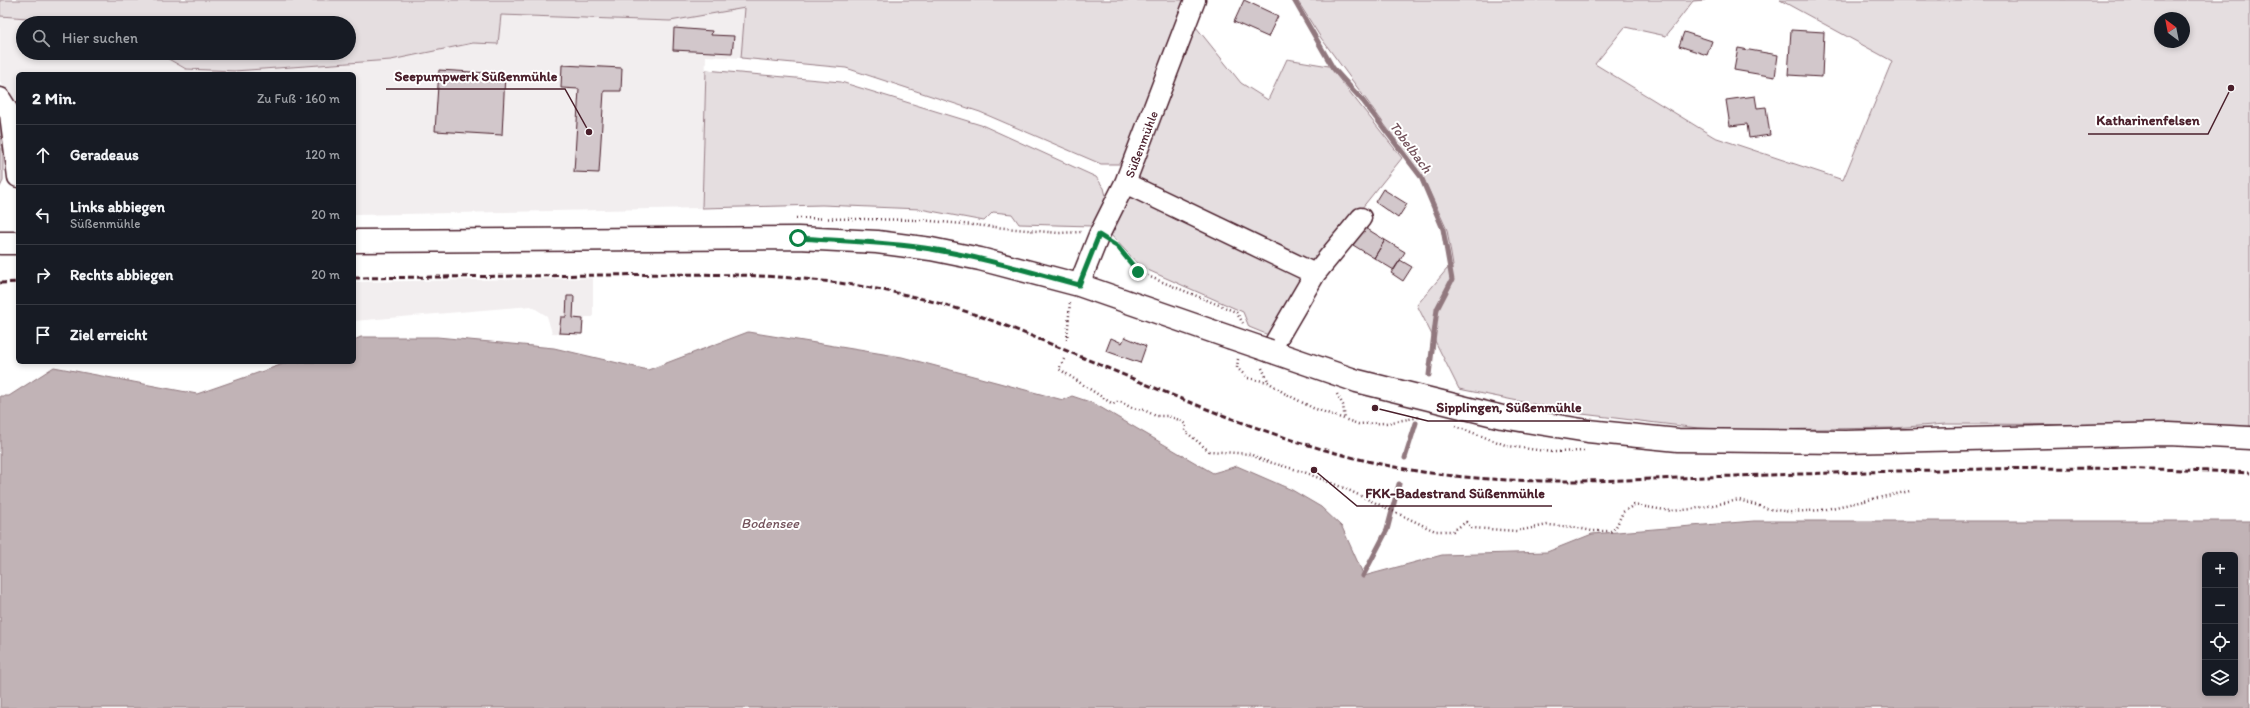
<!DOCTYPE html>
<html lang="de">
<head>
<meta charset="utf-8">
<style>
  :root { --surface:#171b24; --page:#20242c; --text:#f1f3f6; --muted:#9ea1a6; --line:#363941 }
  body { margin:0; font-family:Itim,sans-serif; background:var(--page); color:var(--text) }
  .controls { position:absolute; right:12px; bottom:12px; display:grid; overflow:hidden; border-radius:6px; box-shadow:0 2px 6px #0003 }
  .controls button { width:36px; height:36px; display:grid; place-items:center; padding:0; border:0; border-bottom:1px solid var(--line); background:var(--surface); color:var(--text); font:20px sans-serif }
  .compass { position:absolute; left:2154px; top:12px; width:36px; height:36px; border-radius:50%; background:var(--surface); box-shadow:0 2px 6px #0003; rotate:328deg }
  .stop { position:absolute; width:12px; height:12px; margin:-9px; border:3px solid #0b8043; border-radius:50%; background:#fff }
  .stop.end { background:#0b8043; border-color:#fff; box-shadow:0 1px 4px #0008 }
  .list { margin:0; padding:0; list-style:none }
  h2 { display:flex; justify-content:space-between; align-items:center; height:52px; margin:0; padding:0 16px; font-size:17px }
  h2 small { font-size:13px; font-weight:400; color:var(--muted) }
  .list li { display:grid; grid-template-columns:26px 1fr auto; gap:12px; align-items:center; box-sizing:border-box; height:60px; padding:0 16px; border-top:1px solid var(--line) }
  .list b { display:block; font-size:15px; white-space:nowrap }
  .list p { margin:0; font-size:13px; white-space:nowrap; color:var(--muted) }
  .list em { font-size:13px; font-style:normal; color:var(--muted) }
  .icon { flex:none; width:22px; height:22px; fill:none; stroke:currentColor; stroke-width:2; stroke-linecap:round; stroke-linejoin:round }
  .map { position:relative; flex:none; width:2250px; height:708px; overflow:hidden }
  .search { position:absolute; background:var(--surface); box-shadow:0 2px 6px #0003; left:16px; top:16px; width:340px; height:44px; display:flex; align-items:center; gap:10px; box-sizing:border-box; padding:0 14px; border-radius:22px; color:var(--muted); font-size:15px }
  .panel { position:absolute; background:var(--surface); box-shadow:0 2px 6px #0003; left:16px; top:72px; width:340px; height:292px; border-radius:6px }
  .map>svg:first-child { display:block }
</style>
</head>
<body>
<div class="map">
<svg width="2250" height="708" viewBox="0 0 2250 708">
  <rect width="100%" height="100%" fill="#fff"/>
  <filter id="ink" filterUnits="userSpaceOnUse"><feTurbulence type="fractalNoise" baseFrequency=".025" numOctaves="2"/><feDisplacementMap in="SourceGraphic" scale="8" xChannelSelector="R" yChannelSelector="G"/><feConvolveMatrix kernelMatrix="1 2 1 2 8 2 1 2 1" color-interpolation-filters="sRGB"/></filter>
  <g filter="url(#ink)">
    <!-- built -->
    <path fill="#f2eeef" d="M745,7L741,58L706,56L702,208L354,215V74H18V114L17,107L0,81V16L96,23H23V53H158L186,69L234,71L391,60L473,43L497,44L501,15L670,21Z
      M593,278V317H585L582,335L552,333L547,316L531,306L354,321V282Z"/>
    <!-- green -->
    <path fill="#e5dee0" stroke="#987e86" fill-rule="evenodd" d="M0,0H1189L1124,164H1101L980,112L846,68L741,58L745,8L670,21L501,15L498,44L473,43L391,60L234,71L186,69L158,53H349V23H96L0,16Z
      M1297,0H1705L1693,1L1666,36L1625,27L1595,64L1714,137L1843,180L1892,61L1780,0H2250V429L2161,425L1946,424L1893,428L1747,430L1698,428L1582,414L1459,389L1417,305L1447,269L1453,266L1447,230L1423,177L1321,38ZM2160,18H2184V42H2160Z
      M1192,22L1241,83L1268,100L1287,59L1329,66L1402,158L1317,264L1271,336L1249,327L1243,312L1141,267L1108,232Z
      M706,70L841,82L984,126L1096,177L1104,188L1107,200L1092,226L1019,224L1012,214L993,212L984,221L920,209L822,205L702,208Z
      M0,123L3,136V181L0,187Z"/>
    <!-- water -->
    <path fill="#c1b3b6" stroke="#91787e" fill-rule="evenodd" d="M748,332L902,357L1063,400L1072,396L1093,403L1213,473L1237,466L1292,490L1321,507L1342,527L1364,576L1442,555L1547,552L1592,534L1754,521H2250V708H0V396H9L54,367L197,394L289,362H354V340L361,337H437L554,348L648,370ZM2205,555H2235V693H2205Z"/>
    <g fill="none" stroke-linecap="round" stroke-linejoin="round">
      <!-- stream -->
      <path stroke="#91787e" stroke-width="5" d="M1294,0L1333,68L1363,101L1421,177L1443,229L1452,280L1437,309L1429,375
        M1405,458L1416,423
        M1363,576L1387,530L1399,484"/>
    </g>
    <!-- building -->
    <path fill="#d2c7cb" stroke="#4a1f2b" d="M1244,0L1278,16L1268,37L1234,22Z
      M674,28L712,31L711,35L734,36L732,53L673,50Z
      M1791,30L1824,32L1822,77L1788,75Z
      M1684,32L1712,41L1707,55L1679,46Z
      M1738,48L1778,55L1775,77L1734,70Z
      M562,65L622,68L621,91H604L599,173L574,172L579,89L561,88Z
      M439,70L505,74L502,135L435,131Z
      M1755,96L1757,108L1766,107L1770,135L1749,138L1747,124L1730,126L1726,100Z
      M1383,189L1407,204L1398,218L1375,202Z
      M1364,227L1385,240L1374,258L1353,245Z
      M1385,240L1405,252L1394,270L1374,258Z
      M1400,260L1412,267L1403,281L1391,273Z
      M567,296H574L573,318L583,319L582,334L559,333L561,317H566Z
      M1125,337L1146,346L1140,363L1106,351L1111,338L1122,343Z"/>
    <g fill="none" stroke-linecap="round" stroke-linejoin="round">
      <defs>
        <path id="minor" d="M0,98L10,114L18,177
          M1125,183L1315,274L1361,218
          M1079,285L1099,235L1125,183L1195,0
          M1270,351L1315,274"/>
        <path id="major" d="M354,241L798,238L877,242L931,249L980,259L1079,285L1229,337
          M0,243H18
          M1270,351L1357,381L1502,417L1588,431L1678,440L1845,442L2169,434L2250,438"/>
      </defs>
      <!-- minor casing -->
      <use href="#minor" stroke="#4a1f2b" stroke-width="23"/>
      <!-- major casing -->
      <use href="#major" stroke="#4a1f2b" stroke-width="25"/>
      <!-- path -->
      <path stroke="#4a1f2b" stroke-width="2.5" stroke-dasharray="1 3" stroke-linecap="butt" d="M796,218L920,220L1059,233L1081,232
        M1113,244L1118,247L1138,272L1236,312L1243,323
        M1067,340L1070,302
        M1064,359L1059,369L1108,401L1113,404L1119,401L1132,408L1144,410L1156,416H1168L1182,421L1186,425L1185,431L1209,451L1250,454L1262,460L1304,472L1346,489L1435,531H1453L1466,522L1472,528L1517,531L1548,525L1573,527L1592,531H1611L1616,527L1623,512L1634,505L1671,511L1693,509L1739,500L1769,509L1791,512L1822,510L1910,491
        M1238,359L1237,368L1248,378L1268,382L1284,393L1313,408L1358,424L1386,423L1420,417
        M1262,368L1268,381
        M1337,394L1343,405L1345,420
        M1455,426L1508,446L1552,452L1584,451"/>
      <!-- minor -->
      <use href="#minor" stroke="#fff" stroke-width="20"/>
      <!-- major -->
      <use href="#major" stroke="#fff" stroke-width="22"/>
      <!-- rail -->
      <path stroke="#4a1f2b" stroke-width="3" stroke-dasharray="6 3" stroke-linecap="butt" d="M354,278C438,277 522,276 606,275C727,273 834,272 952,307C1004,323 1055,346 1105,367C1207,410 1308,453 1417,471C1522,488 1631,479 1736,476C1907,471 2079,463 2250,473
        M0,283L18,282"/>
      <defs>
        <path id="major-bridge" d="M1229,337L1270,351"/>
      </defs>
      <!-- major-bridge casing -->
      <use href="#major-bridge" stroke="#4a1f2b" stroke-width="25" stroke-linecap="butt"/>
      <!-- major-bridge -->
      <use href="#major-bridge" stroke="#fff" stroke-width="22"/>
    </g>
  </g>
  <g fill="none" stroke-linecap="round" stroke-linejoin="round" filter="url(#ink)">
    <!-- route -->
    <path stroke="#0b8043" stroke-width="5" d="M798,238C843,241 888,242 931,249C981,257 1030,272 1079,285L1099,235L1118,247L1138,272"/>
  </g>
  <g text-anchor="middle" stroke-width="4" stroke-linejoin="round" paint-order="stroke">
    <!-- street labels -->
    <g font-size="13" fill="#4a1f2b" stroke="#fff">
      <text transform="translate(1141 144) rotate(-69)" y="5">Süßenmühle</text>
    </g>
    <!-- water labels -->
    <g font-size="14" font-style="italic" fill="#74535c" stroke="#fff">
      <text transform="translate(1411 147) rotate(53)" y="5">Tobelbach</text>
      <text x="770" y="528">Bodensee</text>
    </g>
  </g>
  <!-- callouts -->
  <path fill="none" stroke="#4a1f2b" stroke-width="1.5" d="M589 132L565 89H386M2231 88L2208 134H2088M1375 408L1428 421H1590M1314 470L1357 506H1552"/>
  <g fill="#4a1f2b" stroke="#fff" stroke-width="1.5">
    <circle cx="589" cy="132" r="4"/>
    <circle cx="2231" cy="88" r="4"/>
    <circle cx="1375" cy="408" r="4"/>
    <circle cx="1314" cy="470" r="4"/>
  </g>
  <g font-size="14" text-anchor="middle" font-weight="bold" fill="#4a1f2b" stroke="#fff" stroke-width="4" stroke-linejoin="round" paint-order="stroke">
    <text x="476" y="81">Seepumpwerk Süßenmühle</text>
    <text x="2148" y="125">Katharinenfelsen</text>
    <text x="1509" y="412">Sipplingen, Süßenmühle</text>
    <text x="1455" y="498">FKK-Badestrand Süßenmühle</text>
  </g>
</svg>
<div class="controls">
<button>+</button>
<button>−</button>
<button><svg class="icon" aria-label="locate" viewBox="0 0 24 24"><circle cx="12" cy="12" r="6"/><path d="M12 2v4M12 18v4M2 12h4M18 12h4"/></svg></button>
<button><svg class="icon" aria-label="layers" viewBox="0 0 24 24"><path d="M12 4l9 5-9 5-9-5zM3 14l9 5 9-5"/></svg></button>
</div>
<svg class="compass" viewBox="-18 -18 36 36"><path d="M0-13l5 13h-10z" fill="#e53935"/><path d="M0 13l5-13h-10z" fill="#9ea1a6"/></svg>
<div class="stop" style="left:798px;top:238px"></div>
<div class="stop end" style="left:1138px;top:272px"></div>
<div class="search"><svg class="icon" aria-label="search" viewBox="0 0 24 24"><circle cx="10" cy="10" r="6"/><path d="M15 15l6 6"/></svg>Hier suchen</div>
<section class="panel">
<h2>2 Min.<small>Zu Fuß · 160 m</small></h2>
<ul class="list">
<li><svg class="icon" aria-label="ahead" viewBox="0 0 24 24"><path d="M12 20V5M6 11l6-6 6 6"/></svg><div><b>Geradeaus</b></div><em>120 m</em></li>
<li><svg class="icon" aria-label="left" viewBox="0 0 24 24"><path d="M17 20v-9H6M10 6l-5 5 5 5"/></svg><div><b>Links abbiegen</b><p>Süßenmühle</p></div><em>20 m</em></li>
<li><svg class="icon" aria-label="right" viewBox="0 0 24 24"><path d="M7 20v-9h11M14 6l5 5-5 5"/></svg><div><b>Rechts abbiegen</b></div><em>20 m</em></li>
<li><svg class="icon" aria-label="arrive" viewBox="0 0 24 24"><path d="M6 21V4h12l-3 4 3 4H6"/></svg><div><b>Ziel erreicht</b></div></li>
</ul>
</section>
</div>
</body>
</html>
